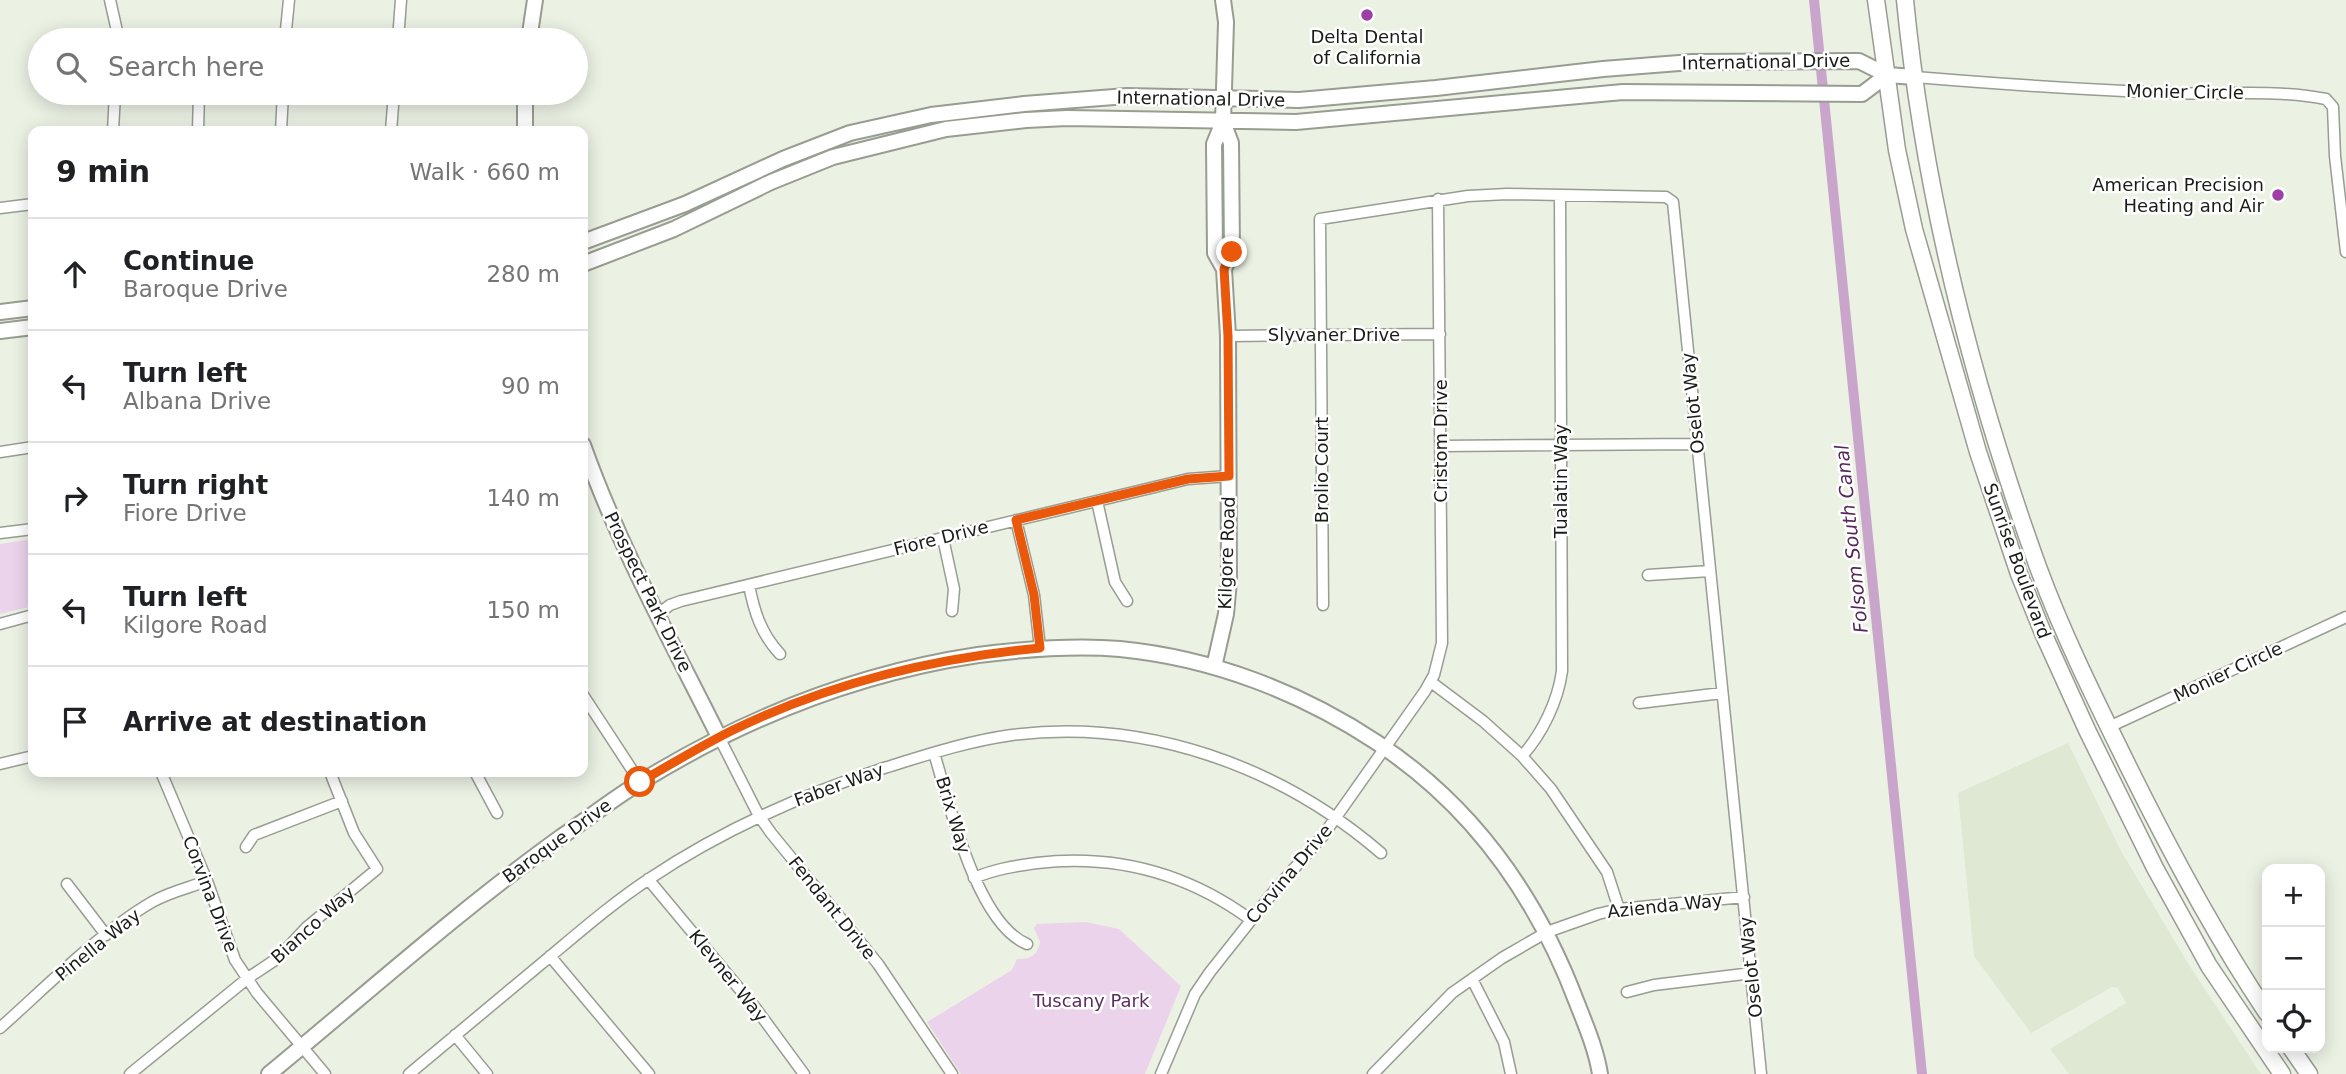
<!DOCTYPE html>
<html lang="en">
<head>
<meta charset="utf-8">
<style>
  :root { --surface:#fff; --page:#f6f6f6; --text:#202124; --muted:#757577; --line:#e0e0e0 }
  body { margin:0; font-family:"DejaVu Sans",sans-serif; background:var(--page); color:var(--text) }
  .controls { position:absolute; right:21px; bottom:21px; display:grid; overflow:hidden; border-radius:14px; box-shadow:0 4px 18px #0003 }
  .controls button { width:63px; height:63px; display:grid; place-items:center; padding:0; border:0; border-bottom:2px solid var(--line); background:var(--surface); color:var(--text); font:35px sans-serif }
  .stop { position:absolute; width:21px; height:21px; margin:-16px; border:5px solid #ea580c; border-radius:50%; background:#fff }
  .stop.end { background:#ea580c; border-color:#fff; box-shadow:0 2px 7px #0008 }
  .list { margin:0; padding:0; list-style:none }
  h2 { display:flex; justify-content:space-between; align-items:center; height:91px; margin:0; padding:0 28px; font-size:30px }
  h2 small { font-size:23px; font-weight:400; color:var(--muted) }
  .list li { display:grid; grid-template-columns:46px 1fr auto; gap:21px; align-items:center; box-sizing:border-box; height:112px; padding:0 28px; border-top:2px solid var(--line) }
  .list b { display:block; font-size:26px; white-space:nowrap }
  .list p { margin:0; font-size:23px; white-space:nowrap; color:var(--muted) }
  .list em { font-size:23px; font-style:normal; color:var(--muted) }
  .icon { flex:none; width:38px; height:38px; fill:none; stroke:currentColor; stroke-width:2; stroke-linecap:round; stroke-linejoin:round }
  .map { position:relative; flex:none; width:2346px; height:1074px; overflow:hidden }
  .search { position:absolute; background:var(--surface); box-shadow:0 4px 18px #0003; left:28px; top:28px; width:560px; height:77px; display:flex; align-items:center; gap:18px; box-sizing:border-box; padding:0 24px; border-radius:38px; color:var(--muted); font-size:26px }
  .panel { position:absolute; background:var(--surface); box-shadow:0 4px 18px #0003; left:28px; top:126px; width:560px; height:651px; border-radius:14px }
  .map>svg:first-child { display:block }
</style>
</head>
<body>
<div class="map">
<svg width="2346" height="1074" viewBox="0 0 2346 1074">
  <rect width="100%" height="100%" fill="#ebf2e4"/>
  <!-- built -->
  <path fill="#dee8d3" d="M2068,743L2121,851L2189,965L2261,1074H2069L2050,1049L2126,1003L2118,988L2112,987L2031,1033L1974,956L1958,793Z"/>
  <!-- green -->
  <path fill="#ebd3ec" d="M33,539V606L0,614V544Z
    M1086,922L1119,929L1181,986L1145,1074H961L927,1022L1012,970L1017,959C1030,960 1038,955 1040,942L1034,928L1037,924Z"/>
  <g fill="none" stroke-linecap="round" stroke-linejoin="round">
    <!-- canal -->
    <path stroke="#c9a5cc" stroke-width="10" d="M1814,0L1922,1074"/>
    <defs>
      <path id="street" d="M110,0L119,40
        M209,40L241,37L285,38
        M285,40L289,0
        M398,40L401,0
        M1915,77C2000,84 2085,90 2171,93C2223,95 2275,89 2326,99L2333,107L2335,156L2346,252
        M113,131L115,93
        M198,131L199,93
        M281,131L283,93
        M391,131L394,93
        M0,208L33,204
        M1228,336L1440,334
        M1441,446L1697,444
        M0,452L33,447
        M1097,501L1115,582L1127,601
        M1016,520L1034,595L1040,648
        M0,533L33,529
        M943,538L954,589L952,611
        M1648,575L1710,571
        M749,585C754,611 761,634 780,654
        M1323,605L1320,219L1468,196L1507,194L1666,197L1673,202L1761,1074
        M658,614L670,605L681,601L1188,479L1229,476
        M0,624L33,615
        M1431,682L1483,721L1522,756L1551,789L1607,872L1619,909
        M583,695L640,782
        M1639,703L1722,693
        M2109,727L2346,617
        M719,737L759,816L771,833L878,964L952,1074
        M934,753C949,802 976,923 1027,944
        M1522,756C1542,734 1558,701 1562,671L1560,195
        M0,764L33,756
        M161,772L207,881L235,960L257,993L325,1074
        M475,772L497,813
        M246,847L254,835L342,801
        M974,878C995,869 1015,866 1037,863C1116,854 1187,873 1251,920
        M648,879L757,1010L804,1074
        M67,884L106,935
        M550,956L649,1074
        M1472,979L1504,1042L1511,1074
        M1627,992L1654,985L1752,973
        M0,1028C46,987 99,933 152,902C169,892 188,888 207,881
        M455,1035L487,1074
        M130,1074L248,978L278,958L307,927L377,869L354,833L330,772
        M409,1074C453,1037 497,1001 541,964C576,935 611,904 649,879C722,830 801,795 884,768C926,755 968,741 1012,735C1146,718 1280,766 1381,853
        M1161,1074L1195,994L1210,972L1275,890L1322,837L1425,691L1434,675L1442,643L1438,199
        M1373,1074L1452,993L1502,958L1547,932L1598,914L1619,909L1744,897"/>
      <path id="secondary" d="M529,40L535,0
        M1223,122L1231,143L1232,252L1224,269
        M525,131V93
        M583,242L685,204L783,159L850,133L931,115L1024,104L1127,96L1299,100L1436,88L1603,69L1692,62L1859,61L1887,75L1915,77
        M583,264L674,229L771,182L833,157L946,129L1026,120L1067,118L1296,122L1623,92L1862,94L1887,75
        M0,312L33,308
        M0,331L33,327
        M583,445C619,546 671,641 719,737
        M1214,667L1226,614L1229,581L1228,336L1224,269L1215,253L1214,144L1223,122L1226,22L1223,0
        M269,1074C366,994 460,910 561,837C589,818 615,797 644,780C747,717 858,673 978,655C1025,649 1073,645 1120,649C1212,658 1300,692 1376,742C1472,805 1537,897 1577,1003C1586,1026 1596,1049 1600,1074"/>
      <path id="primary" d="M1876,0L1897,150L1914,229L1978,452L2019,574L2043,633L2087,730L2155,868L2209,966L2282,1074
        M1905,0C1924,194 1972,384 2038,567C2063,635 2096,701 2128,766C2170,851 2214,934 2267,1013
        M2291,1048L2309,1074"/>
    </defs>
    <!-- street casing -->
    <use href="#street" stroke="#979d91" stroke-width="13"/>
    <!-- secondary casing -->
    <use href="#secondary" stroke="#979d91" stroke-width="18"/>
    <!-- primary casing -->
    <use href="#primary" stroke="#979d91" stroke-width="19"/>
    <!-- street -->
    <use href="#street" stroke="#fff" stroke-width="10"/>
    <!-- secondary -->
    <use href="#secondary" stroke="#fff" stroke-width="14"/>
    <!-- primary -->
    <use href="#primary" stroke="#fff" stroke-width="16"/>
  </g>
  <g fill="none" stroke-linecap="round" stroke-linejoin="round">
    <!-- route -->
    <path stroke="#ea580c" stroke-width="9" d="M640,782C671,764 701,746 733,730C830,683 934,658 1040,648L1034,595L1016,520L1188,479L1229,476L1228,336L1224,269L1232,252"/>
  </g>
  <!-- markers -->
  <g fill="#9e3ea7" stroke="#fff" stroke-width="2.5">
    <circle cx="1367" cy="15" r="7"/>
    <circle cx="2278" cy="195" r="7"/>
  </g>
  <g text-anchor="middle" stroke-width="5" stroke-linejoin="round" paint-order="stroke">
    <!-- poi labels -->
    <g font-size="18" fill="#191c17" stroke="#fff">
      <text x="1367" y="43">Delta Dental<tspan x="1367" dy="21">of California</tspan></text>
      <text x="2264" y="191" text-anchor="end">American Precision<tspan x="2264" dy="21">Heating and Air</tspan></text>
    </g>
    <!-- street labels -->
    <g font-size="18" fill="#191c17" stroke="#fff">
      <text transform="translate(1766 62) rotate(-1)" y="6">International Drive</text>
      <text transform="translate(2185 92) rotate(1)" y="6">Monier Circle</text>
      <text transform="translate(1201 99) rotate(1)" y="6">International Drive</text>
      <text x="1334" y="341">Slyvaner Drive</text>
      <text transform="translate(1693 403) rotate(-96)" y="6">Oselot Way</text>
      <text transform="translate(1441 441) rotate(-90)" y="6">Cristom Drive</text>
      <text transform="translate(1322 470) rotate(-90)" y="6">Brolio Court</text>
      <text transform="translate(1561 481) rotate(-90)" y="6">Tualatin Way</text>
      <text transform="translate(941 538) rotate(-14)" y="6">Fiore Drive</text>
      <text transform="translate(1227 553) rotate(-88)" y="6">Kilgore Road</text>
      <text transform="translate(2017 561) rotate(70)" y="6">Sunrise Boulevard</text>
      <text transform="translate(648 592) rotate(64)" y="6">Prospect Park Drive</text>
      <text transform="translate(2228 672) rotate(-25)" y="6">Monier Circle</text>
      <text transform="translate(839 785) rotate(-20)" y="6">Faber Way</text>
      <text transform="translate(953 815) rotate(73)" y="6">Brix Way</text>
      <text transform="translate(557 841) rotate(-36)" y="6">Baroque Drive</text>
      <text transform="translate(1289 874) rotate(-50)" y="6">Corvina Drive</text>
      <text transform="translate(210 894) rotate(69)" y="6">Corvina Drive</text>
      <text transform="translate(1665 906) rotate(-6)" y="6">Azienda Way</text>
      <text transform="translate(832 908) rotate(51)" y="6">Fendant Drive</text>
      <text transform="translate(313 925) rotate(-42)" y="6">Bianco Way</text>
      <text transform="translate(98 945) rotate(-39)" y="6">Pinella Way</text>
      <text transform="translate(1751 967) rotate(-96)" y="6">Oselot Way</text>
      <text transform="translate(728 976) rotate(51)" y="6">Klevner Way</text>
    </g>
    <!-- park labels -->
    <g font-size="18" fill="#5c2e60" stroke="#fff">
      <text x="1091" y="1007">Tuscany Park</text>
    </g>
    <!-- water labels -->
    <g font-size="19" font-style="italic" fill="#56285a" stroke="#fff">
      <text transform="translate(1851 539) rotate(-96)" y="7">Folsom South Canal</text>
    </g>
  </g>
</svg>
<div class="controls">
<button>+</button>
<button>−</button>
<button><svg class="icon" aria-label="locate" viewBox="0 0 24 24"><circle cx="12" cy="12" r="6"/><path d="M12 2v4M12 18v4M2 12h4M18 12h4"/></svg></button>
</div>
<div class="stop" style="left:640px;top:782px"></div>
<div class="stop end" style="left:1232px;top:252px"></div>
<div class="search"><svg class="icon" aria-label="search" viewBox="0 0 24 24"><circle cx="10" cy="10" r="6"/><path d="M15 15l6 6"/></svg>Search here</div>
<section class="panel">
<h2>9 min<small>Walk · 660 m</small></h2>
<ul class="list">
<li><svg class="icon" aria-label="ahead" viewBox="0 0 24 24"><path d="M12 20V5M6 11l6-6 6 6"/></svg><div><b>Continue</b><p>Baroque Drive</p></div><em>280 m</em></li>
<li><svg class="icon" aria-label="left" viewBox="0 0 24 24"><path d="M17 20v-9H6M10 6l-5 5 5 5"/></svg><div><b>Turn left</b><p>Albana Drive</p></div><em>90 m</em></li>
<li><svg class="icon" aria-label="right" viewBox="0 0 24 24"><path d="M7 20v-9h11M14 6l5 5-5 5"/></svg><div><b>Turn right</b><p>Fiore Drive</p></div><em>140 m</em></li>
<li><svg class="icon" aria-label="left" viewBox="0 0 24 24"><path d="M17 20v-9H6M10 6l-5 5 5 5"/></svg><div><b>Turn left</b><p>Kilgore Road</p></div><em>150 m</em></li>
<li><svg class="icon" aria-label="arrive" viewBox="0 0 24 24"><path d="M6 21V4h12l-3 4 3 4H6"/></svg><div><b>Arrive at destination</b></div></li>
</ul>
</section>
</div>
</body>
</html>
